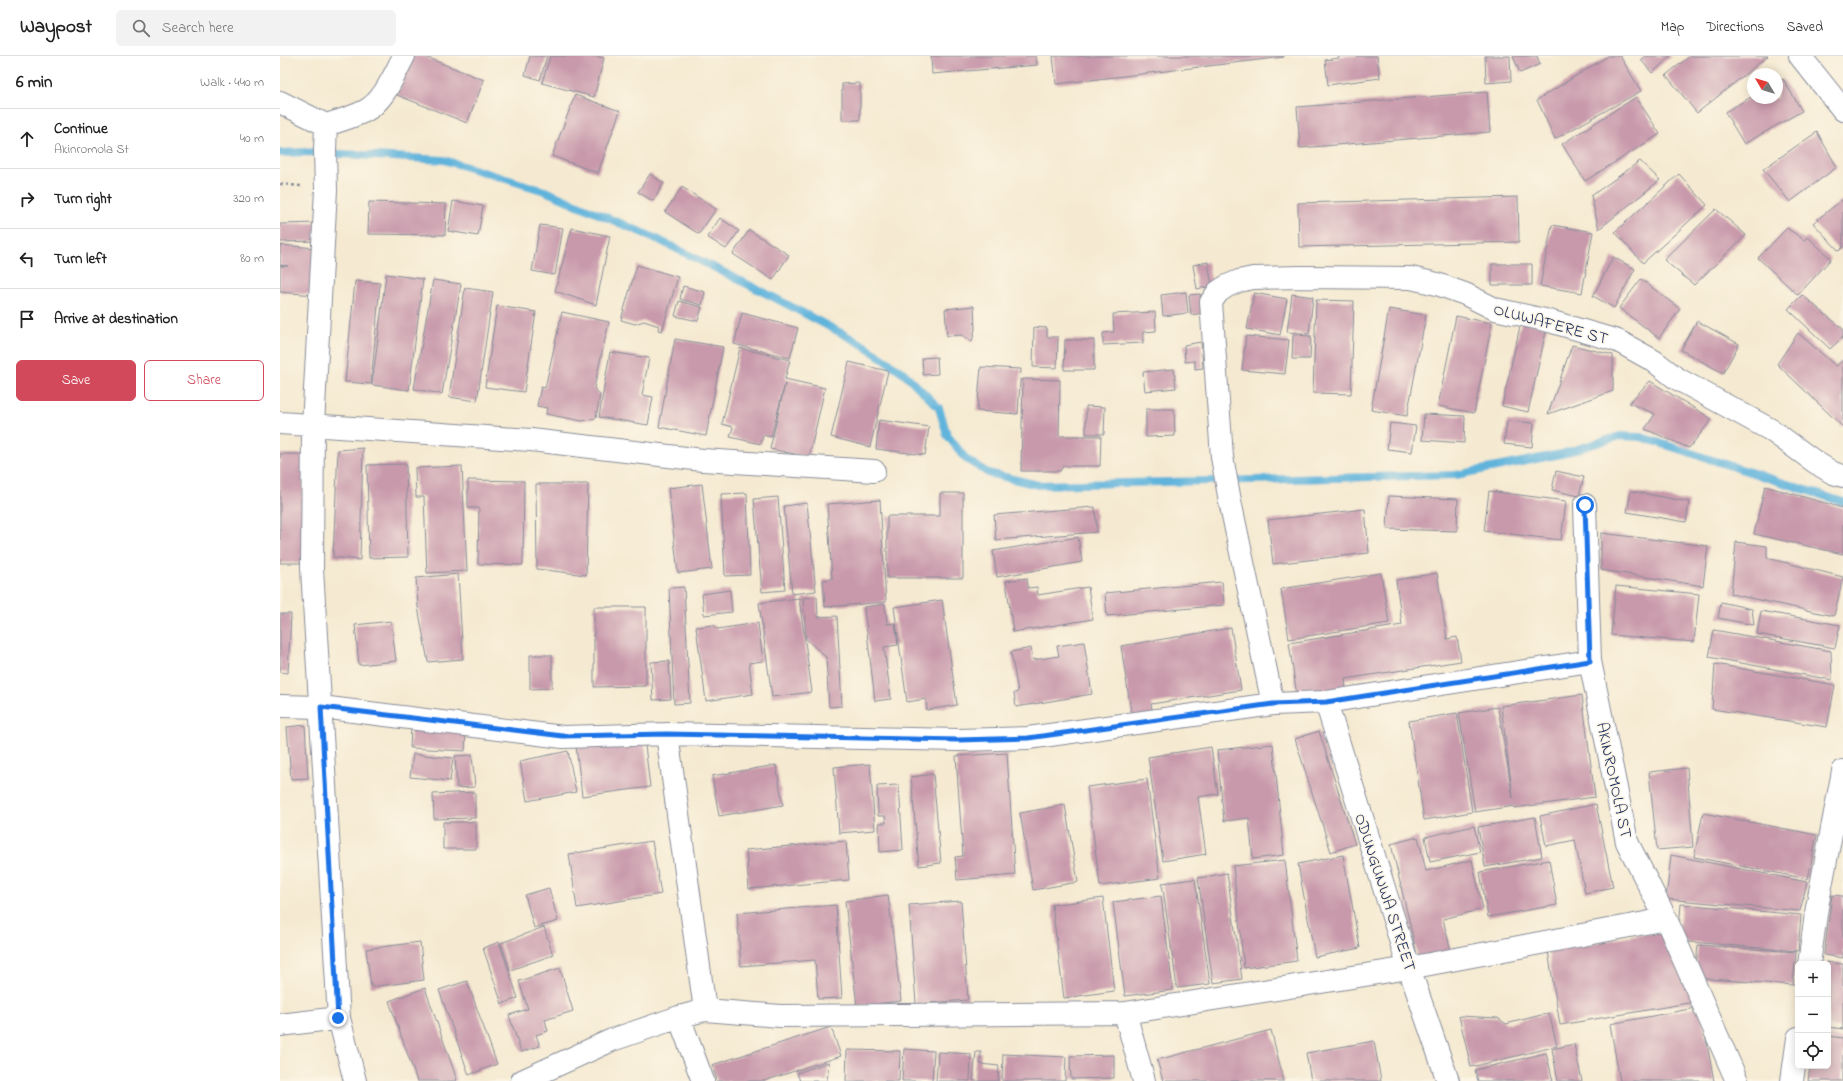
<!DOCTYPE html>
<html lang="en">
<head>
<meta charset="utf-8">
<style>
  :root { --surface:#fff; --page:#f2f2f2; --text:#222; --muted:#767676; --line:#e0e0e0; --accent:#d1495b }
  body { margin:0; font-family:"Indie Flower",sans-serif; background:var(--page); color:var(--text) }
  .controls { position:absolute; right:12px; bottom:12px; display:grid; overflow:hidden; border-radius:6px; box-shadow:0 2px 10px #0003 }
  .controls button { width:36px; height:36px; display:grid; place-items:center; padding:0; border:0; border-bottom:1px solid var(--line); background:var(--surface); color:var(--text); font:20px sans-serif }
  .compass { position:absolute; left:1467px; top:12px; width:36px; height:36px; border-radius:50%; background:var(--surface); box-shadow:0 2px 10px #0003; rotate:308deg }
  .stop { position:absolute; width:12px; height:12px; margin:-9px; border:3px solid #1a73e8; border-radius:50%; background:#fff }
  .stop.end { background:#1a73e8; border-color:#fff; box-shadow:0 1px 4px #0008 }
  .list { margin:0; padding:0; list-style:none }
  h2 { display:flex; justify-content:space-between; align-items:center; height:52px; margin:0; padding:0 16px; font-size:17px }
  h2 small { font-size:13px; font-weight:400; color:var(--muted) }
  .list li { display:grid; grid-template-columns:26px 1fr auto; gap:12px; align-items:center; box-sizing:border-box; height:60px; padding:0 16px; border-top:1px solid var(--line) }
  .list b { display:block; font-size:15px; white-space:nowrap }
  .list p { margin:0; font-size:13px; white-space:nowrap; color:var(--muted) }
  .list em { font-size:13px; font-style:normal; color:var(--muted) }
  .actions { display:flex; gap:8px; padding:12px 16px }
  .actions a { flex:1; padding:9px 0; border:1px solid var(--accent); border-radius:6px; text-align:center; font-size:14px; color:var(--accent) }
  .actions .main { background:var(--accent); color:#fff }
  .icon { flex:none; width:22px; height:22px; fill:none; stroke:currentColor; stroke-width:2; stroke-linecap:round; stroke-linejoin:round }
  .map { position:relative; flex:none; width:1563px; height:1025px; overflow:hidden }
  header { display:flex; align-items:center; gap:24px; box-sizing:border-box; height:56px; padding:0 20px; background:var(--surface); border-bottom:1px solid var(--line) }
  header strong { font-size:19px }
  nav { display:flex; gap:22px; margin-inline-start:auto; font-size:14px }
  .search { width:280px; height:36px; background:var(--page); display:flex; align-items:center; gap:10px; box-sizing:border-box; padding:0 14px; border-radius:6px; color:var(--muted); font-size:15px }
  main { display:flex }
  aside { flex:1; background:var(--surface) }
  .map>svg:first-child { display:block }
</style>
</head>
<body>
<header>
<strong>Waypost</strong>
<div class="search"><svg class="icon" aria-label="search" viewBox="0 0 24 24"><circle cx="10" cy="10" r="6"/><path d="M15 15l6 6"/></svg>Search here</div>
<nav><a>Map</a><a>Directions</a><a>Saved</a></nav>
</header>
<main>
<aside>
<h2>6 min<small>Walk · 440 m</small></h2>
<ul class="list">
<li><svg class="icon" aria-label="ahead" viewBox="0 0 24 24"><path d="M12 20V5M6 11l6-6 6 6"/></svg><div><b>Continue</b><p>Akinromola St</p></div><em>40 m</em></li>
<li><svg class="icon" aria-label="right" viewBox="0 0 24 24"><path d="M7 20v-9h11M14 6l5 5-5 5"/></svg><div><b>Turn right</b></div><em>320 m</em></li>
<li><svg class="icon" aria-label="left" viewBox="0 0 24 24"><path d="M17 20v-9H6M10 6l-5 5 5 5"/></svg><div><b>Turn left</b></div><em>80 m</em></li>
<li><svg class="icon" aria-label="arrive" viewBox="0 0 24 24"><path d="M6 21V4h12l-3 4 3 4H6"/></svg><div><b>Arrive at destination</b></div></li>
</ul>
<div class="actions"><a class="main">Save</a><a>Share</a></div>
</aside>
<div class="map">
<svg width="1563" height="1025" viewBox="0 0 1563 1025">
  <rect width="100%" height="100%" fill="#fcf5e5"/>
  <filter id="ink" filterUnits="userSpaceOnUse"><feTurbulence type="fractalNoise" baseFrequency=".025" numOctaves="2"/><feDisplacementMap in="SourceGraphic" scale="8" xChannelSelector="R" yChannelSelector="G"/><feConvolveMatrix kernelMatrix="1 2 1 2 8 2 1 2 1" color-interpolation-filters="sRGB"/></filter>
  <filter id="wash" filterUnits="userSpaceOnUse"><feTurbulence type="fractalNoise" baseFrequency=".012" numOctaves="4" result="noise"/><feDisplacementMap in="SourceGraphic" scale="16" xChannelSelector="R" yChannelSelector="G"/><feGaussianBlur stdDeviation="0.9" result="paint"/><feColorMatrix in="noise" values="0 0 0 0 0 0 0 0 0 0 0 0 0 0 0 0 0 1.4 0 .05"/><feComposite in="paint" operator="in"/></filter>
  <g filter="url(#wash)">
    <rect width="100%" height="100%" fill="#f5ead1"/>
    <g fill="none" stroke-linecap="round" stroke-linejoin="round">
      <!-- stream -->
      <path stroke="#61b4dc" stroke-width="8" d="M0,97L27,96L164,104L265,135L377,183L493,241L580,287L624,317L659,352L667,379L686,403L708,417L758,429L1176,419L1281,398L1340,380L1361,381L1563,446"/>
    </g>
    <g id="blocks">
      <!-- building -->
      <path fill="#c899ab" d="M132,0H143L204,24L187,67L117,39Z
        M250,0H267L260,24L245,19Z
        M270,0H314L324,2L314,41L262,27Z
        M651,0H756L757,9L652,18Z
        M773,0H1004V1L776,28Z
        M1059,0H1097L1100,22L1048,29L1045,4L1059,2Z
        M1205,0H1230L1231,25L1206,27Z
        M1233,0H1257L1260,8L1240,17Z
        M1328,0H1340L1361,35L1275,83L1257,44Z
        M1366,0H1391L1372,17L1361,4Z
        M1410,0H1488L1417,57L1386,19Z
        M1503,23L1522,55L1464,88L1445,56L1473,40V42H1497V27Z
        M580,27V64H562V28Z
        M1207,36L1210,76L1020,92L1017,51Z
        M295,39L340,55L318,117L272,100Z
        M1356,41L1380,78L1305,125L1282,88Z
        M1537,76L1557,111L1510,146L1483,113Z
        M1360,105L1380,124L1319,173L1311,140Z
        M370,118L384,127L373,145L358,136Z
        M1399,118L1427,149L1363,207L1335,176Z
        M402,131L436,153L419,178L385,156Z
        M1238,141L1239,186L1019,191L1018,147Z
        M1563,143V191L1559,195L1533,167Z
        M173,145L203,150L198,180L168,175Z
        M89,146L166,148L165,179L88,178Z
        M1436,153L1466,179L1414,229L1384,204Z
        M440,162L459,175L446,193L427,181Z
        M40,167V185L0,186V168Z
        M260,169L283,172L275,219L252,215Z
        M1272,169L1313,176L1302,237L1260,230Z
        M292,172L330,180L316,249L275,235Z
        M1507,172L1524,184L1528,181L1551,203L1518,239L1478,202Z
        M469,174L509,199L493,224L453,198Z
        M0,189L36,192L34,239L0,236V210H8L0,209Z
        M1333,201L1355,213L1334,252L1313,240Z
        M928,206L932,230L917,233L913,209Z
        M1212,208H1252V229H1212Z
        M357,209L398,221L382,275L378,274L379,270L364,265L355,268L341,264Z
        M106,218L143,223L129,334L92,329Z
        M1361,223L1400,253L1379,282L1339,252Z
        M153,224L181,228L162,338L134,333Z
        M75,225L100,227L91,328L65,326Z
        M403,230L425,236L422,249L400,243Z
        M185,232L213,236L197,345L169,341Z
        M906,236L908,257L883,260L881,239Z
        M974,237L1007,243L1000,279L967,273Z
        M920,238L923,257L911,259L909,239Z
        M1012,238L1033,241L1029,278L1007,276Z
        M1522,239L1563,273V281L1550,293L1508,253Z
        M1036,244L1074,245L1071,338L1033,337Z
        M399,245L422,251L418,265L395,260Z
        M217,250L256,256L244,336L205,331Z
        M694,250L695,273L692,286L682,279L667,280L665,253Z
        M1109,253L1146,259L1127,360L1091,354Z
        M282,256L329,266L314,332L320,339L316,362L302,365L266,358L267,352L257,350L261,331L265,332Z
        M875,256L876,275L863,276V287L823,289V277L834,276L833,258Z
        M462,257L518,272L510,302L454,288Z
        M1176,260L1212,267L1194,357L1158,350Z
        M1417,265L1459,288L1443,317L1401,294Z
        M1241,266L1267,271L1248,356L1222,350Z
        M754,271L767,272V281H778L777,312L753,311Z
        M1518,277L1556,310L1563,304V371L1497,308Z
        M1013,279L1031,280L1030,303H1012Z
        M966,280L1009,284L1005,318L962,314Z
        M395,283L443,291L426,380L379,371Z
        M785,284H814V314H784Z
        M921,286L923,312L915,313V305L905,306L904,289Z
        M1292,289L1333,299V335L1268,358Z
        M460,292L510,304L505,323L545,332L529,401L490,393L505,328L491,381L483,379L481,388L450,381L453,371L442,368Z
        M330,296L369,302L362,339L373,341L368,369L319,361Z
        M657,301L658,318L643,319L642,302Z
        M569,306L608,315L590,391L551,381Z
        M701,311L741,313L738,358L697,355Z
        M894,313L896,332L865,335L863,316Z
        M743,323L780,324L779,380H821L820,410H783L780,415H741Z
        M1370,325L1432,363L1409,392L1365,373L1375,358L1349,347Z
        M806,350L825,351L824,378H806Z
        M866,353H894L895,380L866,381Z
        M1144,358L1185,360L1184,387L1142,384Z
        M599,364L649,371L645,399L596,393Z
        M1227,365L1254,367L1252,391L1224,388Z
        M1110,367L1136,370L1132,396L1107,393Z
        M83,392L80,504L53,501L58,394Z
        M0,398H23L24,507H0Z
        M126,408L128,501L89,502L87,409Z
        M182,410L187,515L147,517L144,441H136L135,412Z
        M1276,415L1304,421L1299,440L1272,434Z
        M188,424L244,425L243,509L198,508L199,452H188Z
        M256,428H308L306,519L257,513Z
        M422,428L432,513L398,517L388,432Z
        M1485,430L1563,452V498L1474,478Z
        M1209,435L1286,445L1281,484L1204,475Z
        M1351,435L1409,446L1406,466L1347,456Z
        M467,437L470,519L445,520L441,438Z
        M660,437H683V522H607V460H660Z
        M1109,440L1178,443L1177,475L1107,473Z
        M498,441L505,534L482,536L474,443Z
        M600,444L606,546L545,551L543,524L552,523L547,448Z
        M527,447L536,535L512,538L504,450Z
        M815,451L817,476L716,484L714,459Z
        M1085,453L1089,497L993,508L988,464Z
        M1321,477L1428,490L1423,530L1321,514Z
        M798,481L802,506L717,521L713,495Z
        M1456,486L1487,490V502L1563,521L1554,560L1451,538Z
        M1101,517L1109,567L1009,583L1001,533Z
        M1157,517L1167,583L1177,581L1181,605L1065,623L1066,633L1017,640L1009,587L1122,569L1116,524Z
        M178,518L183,603L148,606L138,551L136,522Z
        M747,522L748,532L757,531L758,539L808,531L813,563L733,576L726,525Z
        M942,526L944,549L827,560L825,537Z
        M1336,530L1419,538L1414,586L1331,579Z
        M404,531L410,647L394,648L389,532Z
        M450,534L452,556L424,559L422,538Z
        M537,541L538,561L557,560L562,650L549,651L546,601L526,583L523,542Z
        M519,542L532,636L492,641L479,547Z
        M662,544L677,649L647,654L646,643L627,646L614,551Z
        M1441,546L1472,553L1474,569L1438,562Z
        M605,548L607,568L615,567L618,589L604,591L611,643L595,645L584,551Z
        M314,551H366V630L314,631Z
        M1481,555L1560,569L1555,592L1477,578Z
        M0,558H11L8,617L0,616Z
        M111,565L116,605L79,609L75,569Z
        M478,567L483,605L469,607L473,638L426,645L416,571L434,569L437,573Z
        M951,572L961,634L871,648L873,659L852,662L841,590Z
        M1434,574L1551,595L1552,624L1429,601Z
        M804,586L812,638L736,651L734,637L738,636L731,596L751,592L753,604L779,600L777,590Z
        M250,599H272V632L250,633Z
        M389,605L391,643L373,644L371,606Z
        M1435,608L1555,629L1547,671L1432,653Z
        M1302,639L1315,741L1234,752V750L1195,756L1179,657L1218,651L1233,742L1221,650Z
        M1177,657L1192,756L1144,764L1129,665Z
        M25,669L28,722L11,723L7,671Z
        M131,672L186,675L185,695L130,692Z
        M1039,675L1075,788L1051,796L1015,683Z
        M364,681L370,731L302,740L296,690Z
        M993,688L1004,799L973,803L969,762L944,765L937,694Z
        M931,691L938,738L918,741L926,798L883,805L868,701Z
        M288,695L296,736L247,745L240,705Z
        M727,697L735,819L677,824L675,801L683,800L676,700Z
        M133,698L173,702L170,725L130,721Z
        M192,699L195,731L177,732L175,700Z
        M590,708L595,774L559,777L554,711Z
        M496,709L503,749L439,760L432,720Z
        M1407,712L1413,791L1377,794L1369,716Z
        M653,718L661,807L639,810L631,721Z
        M867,723L880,822L820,830L807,731Z
        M619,729L623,794L600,796L599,767H606L605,760H598L597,730Z
        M195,736V762L154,763L153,738Z
        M1316,748L1333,831L1305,837L1295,784L1266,790L1260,760Z
        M785,749L798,826L753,834L740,757Z
        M1423,757L1537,779L1528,823L1414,801Z
        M1255,761L1262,801L1205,811L1198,771Z
        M163,766H196V793H163Z
        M1194,770L1200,796L1150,806L1145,781Z
        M1138,781L1146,815L1192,804L1203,853L1163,863L1172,899L1139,907L1111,788Z
        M372,785L381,838L297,852L289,798Z
        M566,785L569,824L469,833L466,794Z
        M1063,799L1080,892L1035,901L1018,808Z
        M1391,799L1527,826L1520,855L1386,843Z
        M1005,804L1017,905L964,912L953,810Z
        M1269,804L1277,849L1208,861L1200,816Z
        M947,817L962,923L933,927L918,822Z
        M915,823L930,928L897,932L882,827Z
        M269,832L278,865L254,872L245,839Z
        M608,839L621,945L577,950L565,845Z
        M1552,839L1563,840V902L1544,899Z
        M881,840L893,934L845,940L833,846Z
        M823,842L834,935L784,942L772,849Z
        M681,845L688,944L636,948L629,849Z
        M1401,848L1521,859L1518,895L1398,885Z
        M556,849L562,942L538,943L535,904L461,910L457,857Z
        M264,871L273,899L230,914L221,887Z
        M1383,875L1414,946L1280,969L1268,895Z
        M140,886L144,924L91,931L86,893Z
        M219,886L238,942L222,948L203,892Z
        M1418,889L1516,896L1513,929L1415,922Z
        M1546,906L1563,908V973L1548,971V908H1546Z
        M280,912L293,955L265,964L268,975L256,979L260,990L241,996L229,959L248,953L239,925Z
        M187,925L217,1008L189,1019L159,934Z
        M145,932L177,1024L176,1025H137L109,945Z
        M1420,951L1434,1025H1340L1330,968Z
        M1269,957L1277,990L1191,1011L1179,960L1218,962L1226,968Z
        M551,971L561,1000L484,1025H437L432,1009Z
        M991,974L1004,1025H883L877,1004Z
        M1548,980L1563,982V1025H1528L1530,1010H1548Z
        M1094,985L1101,1025H1031L1026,997Z
        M1294,988L1302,1025H1278L1272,993Z
        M624,993L654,995L652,1025H622Z
        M567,994L620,995L619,1025H566Z
        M658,996L691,998L690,1025H656Z
        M696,996H701L700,1008L719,1010L718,1025H693Z
        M1266,997L1273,1025H1198L1195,1014Z
        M723,998L786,1001L785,1025H722Z
        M834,999V1022L791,1023L790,1000Z
        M549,1006L547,1025H520L517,1017Z"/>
    </g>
  </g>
  <g filter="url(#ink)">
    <use href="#blocks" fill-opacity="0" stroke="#888c98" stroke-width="1"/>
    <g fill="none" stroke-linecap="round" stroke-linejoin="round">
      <defs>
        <path id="minor" d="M1520,0L1563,54
          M0,46L46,69L45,94L46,134L33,369L32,513L59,962L75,1025
          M46,69C59,65 73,61 85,55C104,45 114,19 124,0
          M0,367L251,384L423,404L594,415
          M1305,449L1310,605L1347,786L1386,863L1457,1025
          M1046,646L1129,912L1168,1025
          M993,648L950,445L942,401L931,246L938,236L947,230L959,225L973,222L1022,221L1131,222L1157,228L1185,238L1215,253L1269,265L1338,285L1374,305L1396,322L1491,374L1535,406L1553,417L1563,420
          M0,650L41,651L283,681L387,678L678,684L748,682L993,648L1046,646L1310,605
          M387,678L425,954
          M1529,908L1537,851L1563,715
          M845,957L864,1025
          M399,961L423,1025
          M0,969L59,962
          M242,1025L332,984L399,961L425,954L500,960L845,957L1129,912L1386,863
          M1512,1025L1518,982"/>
      </defs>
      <!-- minor casing -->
      <use href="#minor" stroke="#888c98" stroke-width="24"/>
      <!-- path -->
      <path stroke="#888c98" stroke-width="2.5" stroke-dasharray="3 3" stroke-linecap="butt" d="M0,128L21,130"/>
      <!-- minor -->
      <use href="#minor" stroke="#fff" stroke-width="22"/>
    </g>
  </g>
  <g fill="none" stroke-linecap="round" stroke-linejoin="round" filter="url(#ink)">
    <!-- route -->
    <path stroke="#1a73e8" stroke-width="5" d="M58,962L41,651L283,680L387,678L678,684L748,682L993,648L1046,646L1310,605L1305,449"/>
  </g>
  <g text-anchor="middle" stroke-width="3" stroke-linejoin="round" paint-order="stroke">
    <!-- street labels -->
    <g font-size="17" fill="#1b2f5e" stroke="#fcf5e5">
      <text transform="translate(1271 267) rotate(15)" y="6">OLUWAFERE ST</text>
      <text transform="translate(1335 724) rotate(78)" y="6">AKINROMOLA ST</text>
      <text transform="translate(1106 836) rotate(72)" y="6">ODUNGUNWA STREET</text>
    </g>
  </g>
</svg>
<div class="controls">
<button>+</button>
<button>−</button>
<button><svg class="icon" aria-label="locate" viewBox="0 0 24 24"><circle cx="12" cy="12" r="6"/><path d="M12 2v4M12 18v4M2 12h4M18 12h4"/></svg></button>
</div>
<svg class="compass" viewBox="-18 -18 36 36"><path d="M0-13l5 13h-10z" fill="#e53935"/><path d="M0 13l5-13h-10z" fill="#767676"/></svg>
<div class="stop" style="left:1305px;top:449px"></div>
<div class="stop end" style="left:58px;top:962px"></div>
</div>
</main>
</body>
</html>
